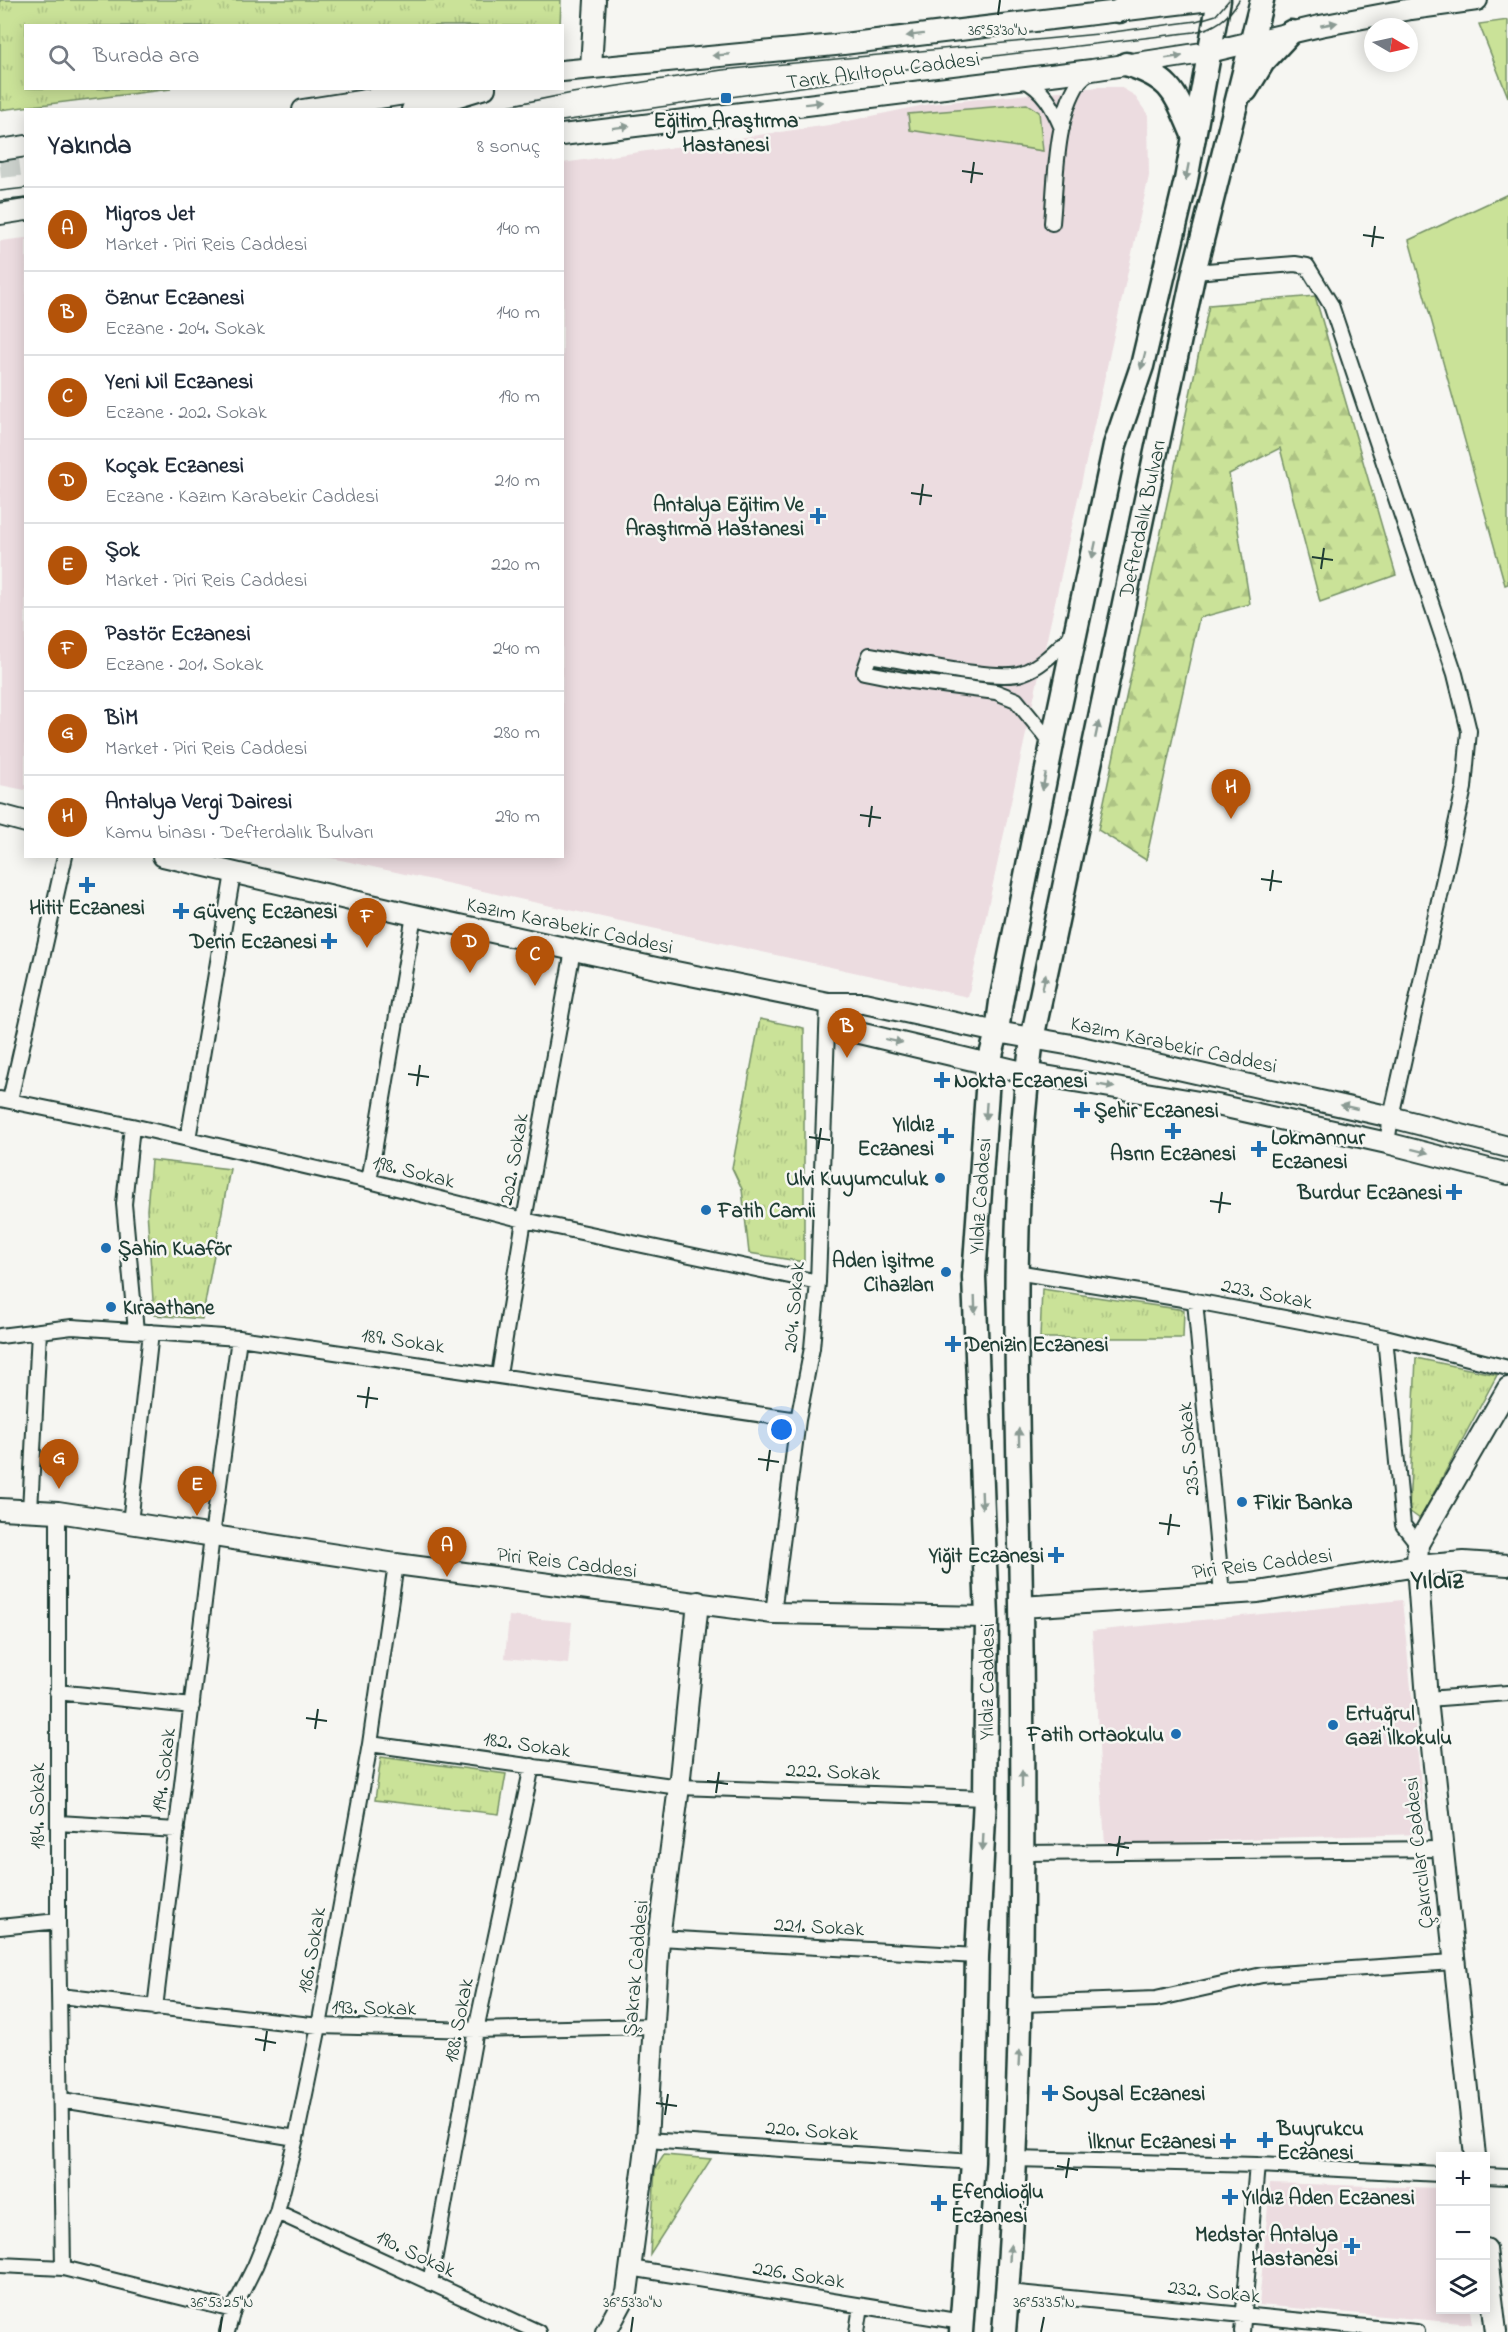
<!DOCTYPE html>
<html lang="tr">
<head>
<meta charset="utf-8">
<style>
  :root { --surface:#fff; --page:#f6f6f7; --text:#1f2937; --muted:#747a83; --line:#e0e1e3; --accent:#b45309 }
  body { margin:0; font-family:"Indie Flower",sans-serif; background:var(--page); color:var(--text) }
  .controls { position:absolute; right:18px; bottom:18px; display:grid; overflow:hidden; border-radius:0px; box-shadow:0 3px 15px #0003 }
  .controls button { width:54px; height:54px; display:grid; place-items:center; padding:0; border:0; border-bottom:2px solid var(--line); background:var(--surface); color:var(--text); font:30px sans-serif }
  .compass { position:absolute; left:1364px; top:18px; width:54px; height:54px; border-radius:50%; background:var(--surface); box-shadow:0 3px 15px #0003; rotate:99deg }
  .you { position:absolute; left:782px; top:1430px; width:21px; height:21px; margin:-15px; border:4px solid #fff; border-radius:50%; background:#1a73e8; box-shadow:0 0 0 9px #1a73e833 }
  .badge { display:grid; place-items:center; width:39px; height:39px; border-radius:50%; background:var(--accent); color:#fff; font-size:20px; font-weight:700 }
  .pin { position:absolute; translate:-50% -50px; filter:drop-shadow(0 2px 3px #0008) }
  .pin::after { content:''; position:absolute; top:32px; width:21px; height:18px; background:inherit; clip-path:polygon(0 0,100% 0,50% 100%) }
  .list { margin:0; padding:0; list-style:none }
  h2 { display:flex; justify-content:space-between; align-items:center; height:78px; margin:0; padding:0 24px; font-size:26px }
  h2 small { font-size:20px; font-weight:400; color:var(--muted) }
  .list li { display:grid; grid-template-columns:39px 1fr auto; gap:18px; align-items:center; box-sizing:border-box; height:84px; padding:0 24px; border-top:2px solid var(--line) }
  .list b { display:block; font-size:22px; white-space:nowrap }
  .list p { margin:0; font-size:20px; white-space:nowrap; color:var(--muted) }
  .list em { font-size:20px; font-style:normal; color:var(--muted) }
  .icon { flex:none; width:33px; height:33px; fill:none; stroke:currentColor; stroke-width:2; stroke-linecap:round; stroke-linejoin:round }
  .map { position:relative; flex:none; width:1508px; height:2332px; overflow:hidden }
  .search { position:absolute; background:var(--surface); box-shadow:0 3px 15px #0003; left:24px; top:24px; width:540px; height:66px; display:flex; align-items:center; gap:15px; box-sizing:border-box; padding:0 21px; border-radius:0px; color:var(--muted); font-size:22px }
  .panel { position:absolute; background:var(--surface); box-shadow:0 3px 15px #0003; left:24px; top:108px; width:540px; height:750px; border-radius:0px }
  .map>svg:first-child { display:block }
</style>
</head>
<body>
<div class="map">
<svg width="1508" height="2332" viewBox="0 0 1508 2332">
  <defs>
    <pattern id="forest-firs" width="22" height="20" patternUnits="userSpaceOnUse" patternTransform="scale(1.5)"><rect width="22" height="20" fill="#cae298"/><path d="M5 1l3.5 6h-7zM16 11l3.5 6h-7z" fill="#adc384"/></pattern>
    <pattern id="park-tufts" width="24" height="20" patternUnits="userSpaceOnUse" patternTransform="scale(1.5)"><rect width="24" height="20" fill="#cae298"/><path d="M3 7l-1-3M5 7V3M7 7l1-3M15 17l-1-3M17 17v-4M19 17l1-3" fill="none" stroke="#adc384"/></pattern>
  </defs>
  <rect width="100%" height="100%" fill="#f6f6f2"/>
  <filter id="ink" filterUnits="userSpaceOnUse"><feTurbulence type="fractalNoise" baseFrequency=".0167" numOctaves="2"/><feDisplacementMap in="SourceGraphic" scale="12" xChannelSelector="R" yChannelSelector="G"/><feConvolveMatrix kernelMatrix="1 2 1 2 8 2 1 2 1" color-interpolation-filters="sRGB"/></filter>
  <g filter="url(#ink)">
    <!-- built -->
    <path fill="#ecdce0" d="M1099,87H1120L1134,95L1148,115L1149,176L968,997L327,857L562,856L563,163L829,125L929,104Z
      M25,238H26L25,790L0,785V241Z
      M1402,1600L1426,1834L1267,1838L1105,1846L1092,1631Z
      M509,1616L572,1622L568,1664L505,1658Z
      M1270,2183L1440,2188V2310H1470L1472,2324L1259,2305Z"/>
    <!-- grass -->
    <path fill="#cae298" stroke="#749066" stroke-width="1.5" d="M1508,20V97L1479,24Z
      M1027,104L1039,112L1043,151L910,130L908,114Z
      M1508,194V584L1505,585L1409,240Z"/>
    <!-- forest -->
    <path fill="url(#forest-firs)" stroke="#749066" stroke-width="1.5" d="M1315,296L1396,575L1320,602L1280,448L1229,474L1250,604L1199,618L1146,860L1098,830L1209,305Z"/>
    <!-- park -->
    <path fill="url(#park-tufts)" stroke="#749066" stroke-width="1.5" d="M0,0H561L560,26H26V88L171,89L0,110Z
      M760,1019L804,1028V1262L749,1253L742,1189L732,1168Z
      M151,1160L230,1169L202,1319L154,1315L147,1210Z
      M1042,1289L1184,1310L1183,1338H1040Z
      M1416,1358L1497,1375L1420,1519L1409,1511Z
      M381,1757L506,1774L499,1814L375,1800Z
      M664,2155L711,2159L650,2254L655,2169Z"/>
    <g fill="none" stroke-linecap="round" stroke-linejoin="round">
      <!-- secondary-tunnel -->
      <path stroke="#cbd1cc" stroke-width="20" stroke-dasharray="20 10" stroke-linecap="butt" d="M0,168L26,165"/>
      <defs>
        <path id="street" d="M1022,79C1044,89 1053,107 1062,128
          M1052,223C1056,180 1055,118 1079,82C1082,77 1088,74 1092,70
          M1194,272L1295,264L1307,266L1331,305L1455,674L1469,731L1464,788L1391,1117L1387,1143
          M1052,744L1016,700L996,692L904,680L864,672L870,655C901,660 997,682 1022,673C1043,666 1059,647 1074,633
          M0,1099L132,1126L369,1181L524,1220L818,1282
          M10,1100L65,856
          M132,1126L124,1204L136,1331
          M188,1139L233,873
          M369,1181L414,915
          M1016,1272L1195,1301L1385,1337L1508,1368
          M1195,1301L1222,1594
          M0,1336L72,1327L239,1338L798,1420
          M1385,1337L1403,1525L1418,1544
          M499,1375L524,1220L573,950
          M30,1511L39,1331
          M58,1512V1921L63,2268
          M130,1523L151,1332
          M773,1613L798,1420L812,1348L818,1282L828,1003
          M57,1692L192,1706
          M1427,1699L1508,1693
          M370,1744L679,1787L985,1798
          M58,1823L177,1830
          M1022,1853L1442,1849
          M0,1927L58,1921
          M659,1938L977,1956
          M60,1996L319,2026L476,2030L653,2026
          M1022,2004L1156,1999L1262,1975L1453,1962
          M155,2008L212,1536L239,1338
          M62,2100L296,2138
          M647,2140L973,2162
          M1014,2159L1257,2165L1440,2174
          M1486,2176L1508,2177
          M277,2212L538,2332
          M0,2265L63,2268L233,2310
          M630,2268L962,2322
          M430,2283L476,2030L532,1766
          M1008,2292L1417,2332
          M227,2332L233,2310L255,2266L277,2212L296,2138L319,2026L370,1744L396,1564
          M857,2332L861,2306
          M1242,2332L1257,2165"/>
        <path id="secondary" d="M591,67L595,0
          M562,71L835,45L1210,0
          M303,110L442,88
          M412,110L485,88
          M562,135L1092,70L1209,52L1320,26L1411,9L1477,0
          M0,150L26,146
          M0,214L26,210
          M0,815L26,822
          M163,856L414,915L656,968L828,1003H864L997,1032L1072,1045L1391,1117L1508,1147
          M828,1003L859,1033L1027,1073L1217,1105L1387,1143L1508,1174
          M0,1509L58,1512L396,1564L773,1613L987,1617
          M1021,1607L1258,1592L1417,1566L1464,1562L1508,1565
          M1475,2156L1427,1699L1417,1566L1418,1544L1508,1388
          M1486,2249L1496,2332
          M606,2332L627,2293L647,2140L659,1938L679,1787L698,1602"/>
        <g id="primary">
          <path d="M1119,11L1134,0"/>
          <path d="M1126,64C1174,79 1175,94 1194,137"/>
          <path d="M1246,90L1263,62L1291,32"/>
          <path id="s1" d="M961,2332L973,2162L977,1956L985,1798L987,1617L974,1277L989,1063L997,1032L1001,1002L1052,744L1115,445L1142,366L1186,180L1219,0"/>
          <path id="s2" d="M1004,2332C1024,2090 1024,1847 1021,1604C1019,1416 1007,1226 1032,1039L1194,272L1262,0"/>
        </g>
      </defs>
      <!-- street casing -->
      <use href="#street" stroke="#1f3d34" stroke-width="18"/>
      <!-- secondary casing -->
      <use href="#secondary" stroke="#1f3d34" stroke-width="24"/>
      <!-- primary casing -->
      <use href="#primary" stroke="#1f3d34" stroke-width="27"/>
      <!-- street -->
      <use href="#street" stroke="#f6f6f2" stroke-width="14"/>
      <!-- secondary -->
      <use href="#secondary" stroke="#f6f6f2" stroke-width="20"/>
      <!-- primary -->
      <use href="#primary" stroke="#f6f6f2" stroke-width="22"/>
      <!-- tram -->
      <path stroke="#1f3d34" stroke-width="1.5" d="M488,110L572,93L722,70L1098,34L1196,21L1216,15L1229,0
        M562,121L829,83L945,62L1194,32C1215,28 1228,19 1239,0
        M0,191L26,188
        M0,201L26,198"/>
    </g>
    <!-- one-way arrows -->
    <defs><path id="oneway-solid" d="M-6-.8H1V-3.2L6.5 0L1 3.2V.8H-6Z" transform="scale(1.5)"/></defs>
    <g fill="#8a9a93">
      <use href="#oneway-solid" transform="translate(1329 24) rotate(-11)"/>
      <use href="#oneway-solid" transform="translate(915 35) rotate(173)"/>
      <use href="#oneway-solid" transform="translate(721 55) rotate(175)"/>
      <use href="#oneway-solid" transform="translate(1174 57) rotate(-8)"/>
      <use href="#oneway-solid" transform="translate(814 103) rotate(-7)"/>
      <use href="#oneway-solid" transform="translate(621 127) rotate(-7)"/>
      <use href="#oneway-solid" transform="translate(1187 172) rotate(101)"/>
      <use href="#oneway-solid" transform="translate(1143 361) rotate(105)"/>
      <use href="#oneway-solid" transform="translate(1094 550) rotate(102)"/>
      <use href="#oneway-solid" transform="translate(1097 730) rotate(-78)"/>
      <use href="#oneway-solid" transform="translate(1044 782) rotate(101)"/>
      <use href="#oneway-solid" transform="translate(1044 982) rotate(-78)"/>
      <use href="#oneway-solid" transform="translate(894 1041) rotate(12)"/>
      <use href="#oneway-solid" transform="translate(1106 1086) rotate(10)"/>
      <use href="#oneway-solid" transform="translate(1349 1107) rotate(-167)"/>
      <use href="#oneway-solid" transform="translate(986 1111) rotate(94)"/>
      <use href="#oneway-solid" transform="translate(1420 1151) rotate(14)"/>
      <use href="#oneway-solid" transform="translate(975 1305) rotate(88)"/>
      <use href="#oneway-solid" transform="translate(1019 1437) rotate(-91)"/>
      <use href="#oneway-solid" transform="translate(982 1500) rotate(88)"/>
      <use href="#oneway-solid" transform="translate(1022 1779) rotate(-90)"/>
      <use href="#oneway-solid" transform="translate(983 1842) rotate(93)"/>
      <use href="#oneway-solid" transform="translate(1019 2058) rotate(-87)"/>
      <use href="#oneway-solid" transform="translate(1010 2253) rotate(-87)"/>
    </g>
  </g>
  <!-- ticks -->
  <path fill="none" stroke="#1f3d34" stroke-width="2" d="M998,15L1000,0M962,171L983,174M971,183L974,162M1363,235L1384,238M1372,247L1375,226M911,493L932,496M920,505L923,484M1312,557L1333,560M1321,569L1324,548M860,815L881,818M869,827L872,806M1261,879L1282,882M1270,891L1273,870M408,1074L429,1077M417,1086L420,1065M809,1137L830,1140M818,1149L821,1128M1210,1201L1231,1204M1219,1213L1222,1192M357,1396L378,1399M366,1408L369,1387M758,1459L779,1462M767,1471L770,1450M1159,1523L1180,1526M1168,1535L1171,1514M306,1718L327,1721M315,1729L318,1709M707,1781L728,1784M716,1793L719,1772M1108,1844L1129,1848M1117,1856L1120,1836M255,2039L276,2043M264,2051L267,2031M656,2103L677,2106M665,2115L668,2094M1057,2166L1078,2170M1066,2178L1069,2158M220,2332L222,2317M631,2332L633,2317M1041,2332L1044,2317"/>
  <!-- markers -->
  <g fill="#1f6fb2" stroke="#f6f6f2" stroke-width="2">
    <rect x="720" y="92" width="12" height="12" rx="3"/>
    <path d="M815 507h6v6h6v6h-6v6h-6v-6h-6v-6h6z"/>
    <path d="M84 876h6v6h6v6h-6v6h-6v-6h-6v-6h6z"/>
    <path d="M178 902h6v6h6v6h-6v6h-6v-6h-6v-6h6z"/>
    <path d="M326 932h6v6h6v6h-6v6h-6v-6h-6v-6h6z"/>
    <path d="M939 1071h6v6h6v6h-6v6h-6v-6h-6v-6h6z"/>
    <path d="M1079 1101h6v6h6v6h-6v6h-6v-6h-6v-6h6z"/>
    <path d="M1170 1122h6v6h6v6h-6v6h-6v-6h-6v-6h6z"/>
    <path d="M943 1127h6v6h6v6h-6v6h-6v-6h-6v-6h6z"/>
    <path d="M1256 1140h6v6h6v6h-6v6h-6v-6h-6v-6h6z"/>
    <circle cx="940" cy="1178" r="6"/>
    <path d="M1451 1183h6v6h6v6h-6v6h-6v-6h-6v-6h6z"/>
    <circle cx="706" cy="1210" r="6"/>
    <circle cx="106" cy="1248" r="6"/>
    <circle cx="946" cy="1272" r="6"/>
    <circle cx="111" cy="1307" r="6"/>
    <path d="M950 1335h6v6h6v6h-6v6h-6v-6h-6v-6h6z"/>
    <circle cx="1242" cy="1502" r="6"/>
    <path d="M1053 1546h6v6h6v6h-6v6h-6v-6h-6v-6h6z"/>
    <circle cx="1333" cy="1725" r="6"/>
    <circle cx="1176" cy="1734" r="6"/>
    <path d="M1047 2084h6v6h6v6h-6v6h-6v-6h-6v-6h6z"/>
    <path d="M1262 2131h6v6h6v6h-6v6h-6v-6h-6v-6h6z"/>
    <path d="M1225 2132h6v6h6v6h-6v6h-6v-6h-6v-6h6z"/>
    <path d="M1227 2188h6v6h6v6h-6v6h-6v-6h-6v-6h6z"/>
    <path d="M936 2194h6v6h6v6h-6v6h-6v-6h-6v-6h6z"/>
    <path d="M1349 2237h6v6h6v6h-6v6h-6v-6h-6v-6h6z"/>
  </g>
  <g text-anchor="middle" stroke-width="5" stroke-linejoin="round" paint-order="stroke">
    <!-- street labels -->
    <g font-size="21" fill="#1f3d34" stroke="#f6f6f2">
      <text transform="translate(883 70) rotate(-7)" y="7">Tarık Akıltopu Caddesi</text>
      <text dy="7" stroke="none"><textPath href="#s2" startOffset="1826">Defterdalık Bulvarı</textPath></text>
      <text transform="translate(570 925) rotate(12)" y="7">Kazım Karabekir Caddesi</text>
      <text transform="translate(1174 1044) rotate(12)" y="7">Kazım Karabekir Caddesi</text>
      <text transform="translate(513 1159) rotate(-80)" y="7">202. Sokak</text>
      <text transform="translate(414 1171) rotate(14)" y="7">198. Sokak</text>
      <text dy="7" stroke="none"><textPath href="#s1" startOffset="1137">Yıldız Caddesi</textPath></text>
      <text transform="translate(1267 1293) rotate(11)" y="7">223. Sokak</text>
      <text transform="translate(793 1307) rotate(-85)" y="7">204. Sokak</text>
      <text transform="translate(403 1340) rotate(8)" y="7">189. Sokak</text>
      <text transform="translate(1188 1449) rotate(-95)" y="7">235. Sokak</text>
      <text transform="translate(567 1562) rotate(7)" y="7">Piri Reis Caddesi</text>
      <text transform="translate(1262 1563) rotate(-7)" y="7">Piri Reis Caddesi</text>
      <text dy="7" stroke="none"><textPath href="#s1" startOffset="651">Yıldız Caddesi</textPath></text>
      <text transform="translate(527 1744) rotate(8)" y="7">182. Sokak</text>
      <text transform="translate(163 1770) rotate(-83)" y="7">194. Sokak</text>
      <text transform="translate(833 1771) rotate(2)" y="7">222. Sokak</text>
      <text transform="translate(37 1806) rotate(-90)" y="7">184. Sokak</text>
      <text transform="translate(1418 1853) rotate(-96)" y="7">Çakırcılar Caddesi</text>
      <text transform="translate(819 1926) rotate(3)" y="7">221. Sokak</text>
      <text transform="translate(311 1950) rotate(-80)" y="7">186. Sokak</text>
      <text transform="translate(635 1968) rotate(-85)" y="7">Şakrak Caddesi</text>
      <text transform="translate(374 2007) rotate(1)" y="7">193. Sokak</text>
      <text transform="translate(458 2020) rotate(-79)" y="7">188. Sokak</text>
      <text transform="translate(812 2130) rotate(4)" y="7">220. Sokak</text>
      <text transform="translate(416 2253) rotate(25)" y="7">190. Sokak</text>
      <text transform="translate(799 2274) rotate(9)" y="7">226. Sokak</text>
      <text transform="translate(1214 2291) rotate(6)" y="7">232. Sokak</text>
    </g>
    <!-- poi labels -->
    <g font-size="21" font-weight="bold" fill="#1f3d34" stroke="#f6f6f2" text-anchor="start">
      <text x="726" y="127" text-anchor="middle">Eğitim Araştırma<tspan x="726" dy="24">Hastanesi</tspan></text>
      <text x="804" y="511" text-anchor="end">Antalya Eğitim Ve<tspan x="804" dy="24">Araştırma Hastanesi</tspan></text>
      <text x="87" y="914" text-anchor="middle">Hitit Eczanesi</text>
      <text x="193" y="918">Güvenç Eczanesi</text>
      <text x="317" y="948" text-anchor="end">Derin Eczanesi</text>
      <text x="954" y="1087">Nokta Eczanesi</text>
      <text x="1094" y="1117">Şehir Eczanesi</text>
      <text x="934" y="1131" text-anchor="end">Yıldız<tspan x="934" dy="24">Eczanesi</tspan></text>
      <text x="1271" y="1144">Lokmannur<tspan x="1271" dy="24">Eczanesi</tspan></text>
      <text x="1173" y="1160" text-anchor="middle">Asrın Eczanesi</text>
      <text x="928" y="1185" text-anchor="end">Ulvi Kuyumculuk</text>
      <text x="1442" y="1199" text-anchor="end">Burdur Eczanesi</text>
      <text x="718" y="1217">Fatih Camii</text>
      <text x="118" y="1255">Şahin Kuaför</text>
      <text x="934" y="1267" text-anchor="end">Aden İşitme<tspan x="934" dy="24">Cihazları</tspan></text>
      <text x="123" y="1314">Kıraathane</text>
      <text x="965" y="1351">Denizin Eczanesi</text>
      <text x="1254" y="1509">Fikir Banka</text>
      <text x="1044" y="1562" text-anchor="end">Yiğit Eczanesi</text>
      <text x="1345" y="1720">Ertuğrul<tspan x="1345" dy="24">Gazi İlkokulu</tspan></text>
      <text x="1164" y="1741" text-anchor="end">Fatih Ortaokulu</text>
      <text x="1062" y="2100">Soysal Eczanesi</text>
      <text x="1277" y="2135">Buyrukcu<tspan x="1277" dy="24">Eczanesi</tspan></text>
      <text x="1216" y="2148" text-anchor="end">İlknur Eczanesi</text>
      <text x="951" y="2198">Efendioğlu<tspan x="951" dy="24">Eczanesi</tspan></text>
      <text x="1242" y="2204">Yıldız Aden Eczanesi</text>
      <text x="1338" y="2241" text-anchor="end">Medstar Antalya<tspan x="1338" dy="24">Hastanesi</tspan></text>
    </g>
    <!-- district labels -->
    <g font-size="27" font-weight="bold" fill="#1f3d34" stroke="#f6f6f2">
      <text x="1437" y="1588">Yıldız</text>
    </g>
  </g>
  <g font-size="15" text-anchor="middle" fill="#1f3d34" stroke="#f6f6f2" stroke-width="5" stroke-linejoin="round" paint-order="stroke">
    <text x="998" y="35">36°53'30"N</text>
    <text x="222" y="2307">36°53'25"N</text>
    <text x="633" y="2307">36°53'30"N</text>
    <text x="1044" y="2307">36°53'35"N</text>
  </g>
</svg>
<div class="controls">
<button>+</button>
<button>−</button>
<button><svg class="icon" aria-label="layers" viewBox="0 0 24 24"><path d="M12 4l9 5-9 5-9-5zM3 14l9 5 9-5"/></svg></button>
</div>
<svg class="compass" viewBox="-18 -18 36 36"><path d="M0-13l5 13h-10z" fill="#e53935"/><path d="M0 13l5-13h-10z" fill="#747a83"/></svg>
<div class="you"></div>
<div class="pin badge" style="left:447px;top:1577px">A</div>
<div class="pin badge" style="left:847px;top:1058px">B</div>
<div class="pin badge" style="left:535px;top:986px">C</div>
<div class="pin badge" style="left:470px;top:973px">D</div>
<div class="pin badge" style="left:197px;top:1516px">E</div>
<div class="pin badge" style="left:367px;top:948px">F</div>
<div class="pin badge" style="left:59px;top:1489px">G</div>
<div class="pin badge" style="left:1231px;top:819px">H</div>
<div class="search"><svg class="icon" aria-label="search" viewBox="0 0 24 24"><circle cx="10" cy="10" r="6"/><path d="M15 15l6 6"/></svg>Burada ara</div>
<section class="panel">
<h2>Yakında<small>8 sonuç</small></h2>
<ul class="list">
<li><span class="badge">A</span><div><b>Migros Jet</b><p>Market · Piri Reis Caddesi</p></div><em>140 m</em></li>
<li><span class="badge">B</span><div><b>Öznur Eczanesi</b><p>Eczane · 204. Sokak</p></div><em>140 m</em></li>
<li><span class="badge">C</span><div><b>Yeni Nil Eczanesi</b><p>Eczane · 202. Sokak</p></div><em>190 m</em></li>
<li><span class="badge">D</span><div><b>Koçak Eczanesi</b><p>Eczane · Kazım Karabekir Caddesi</p></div><em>210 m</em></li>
<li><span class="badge">E</span><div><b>Şok</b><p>Market · Piri Reis Caddesi</p></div><em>220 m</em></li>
<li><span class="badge">F</span><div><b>Pastör Eczanesi</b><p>Eczane · 201. Sokak</p></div><em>240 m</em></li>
<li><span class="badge">G</span><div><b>BİM</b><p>Market · Piri Reis Caddesi</p></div><em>280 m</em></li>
<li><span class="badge">H</span><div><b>Antalya Vergi Dairesi</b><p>Kamu binası · Defterdalık Bulvarı</p></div><em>290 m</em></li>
</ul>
</section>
</div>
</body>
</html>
